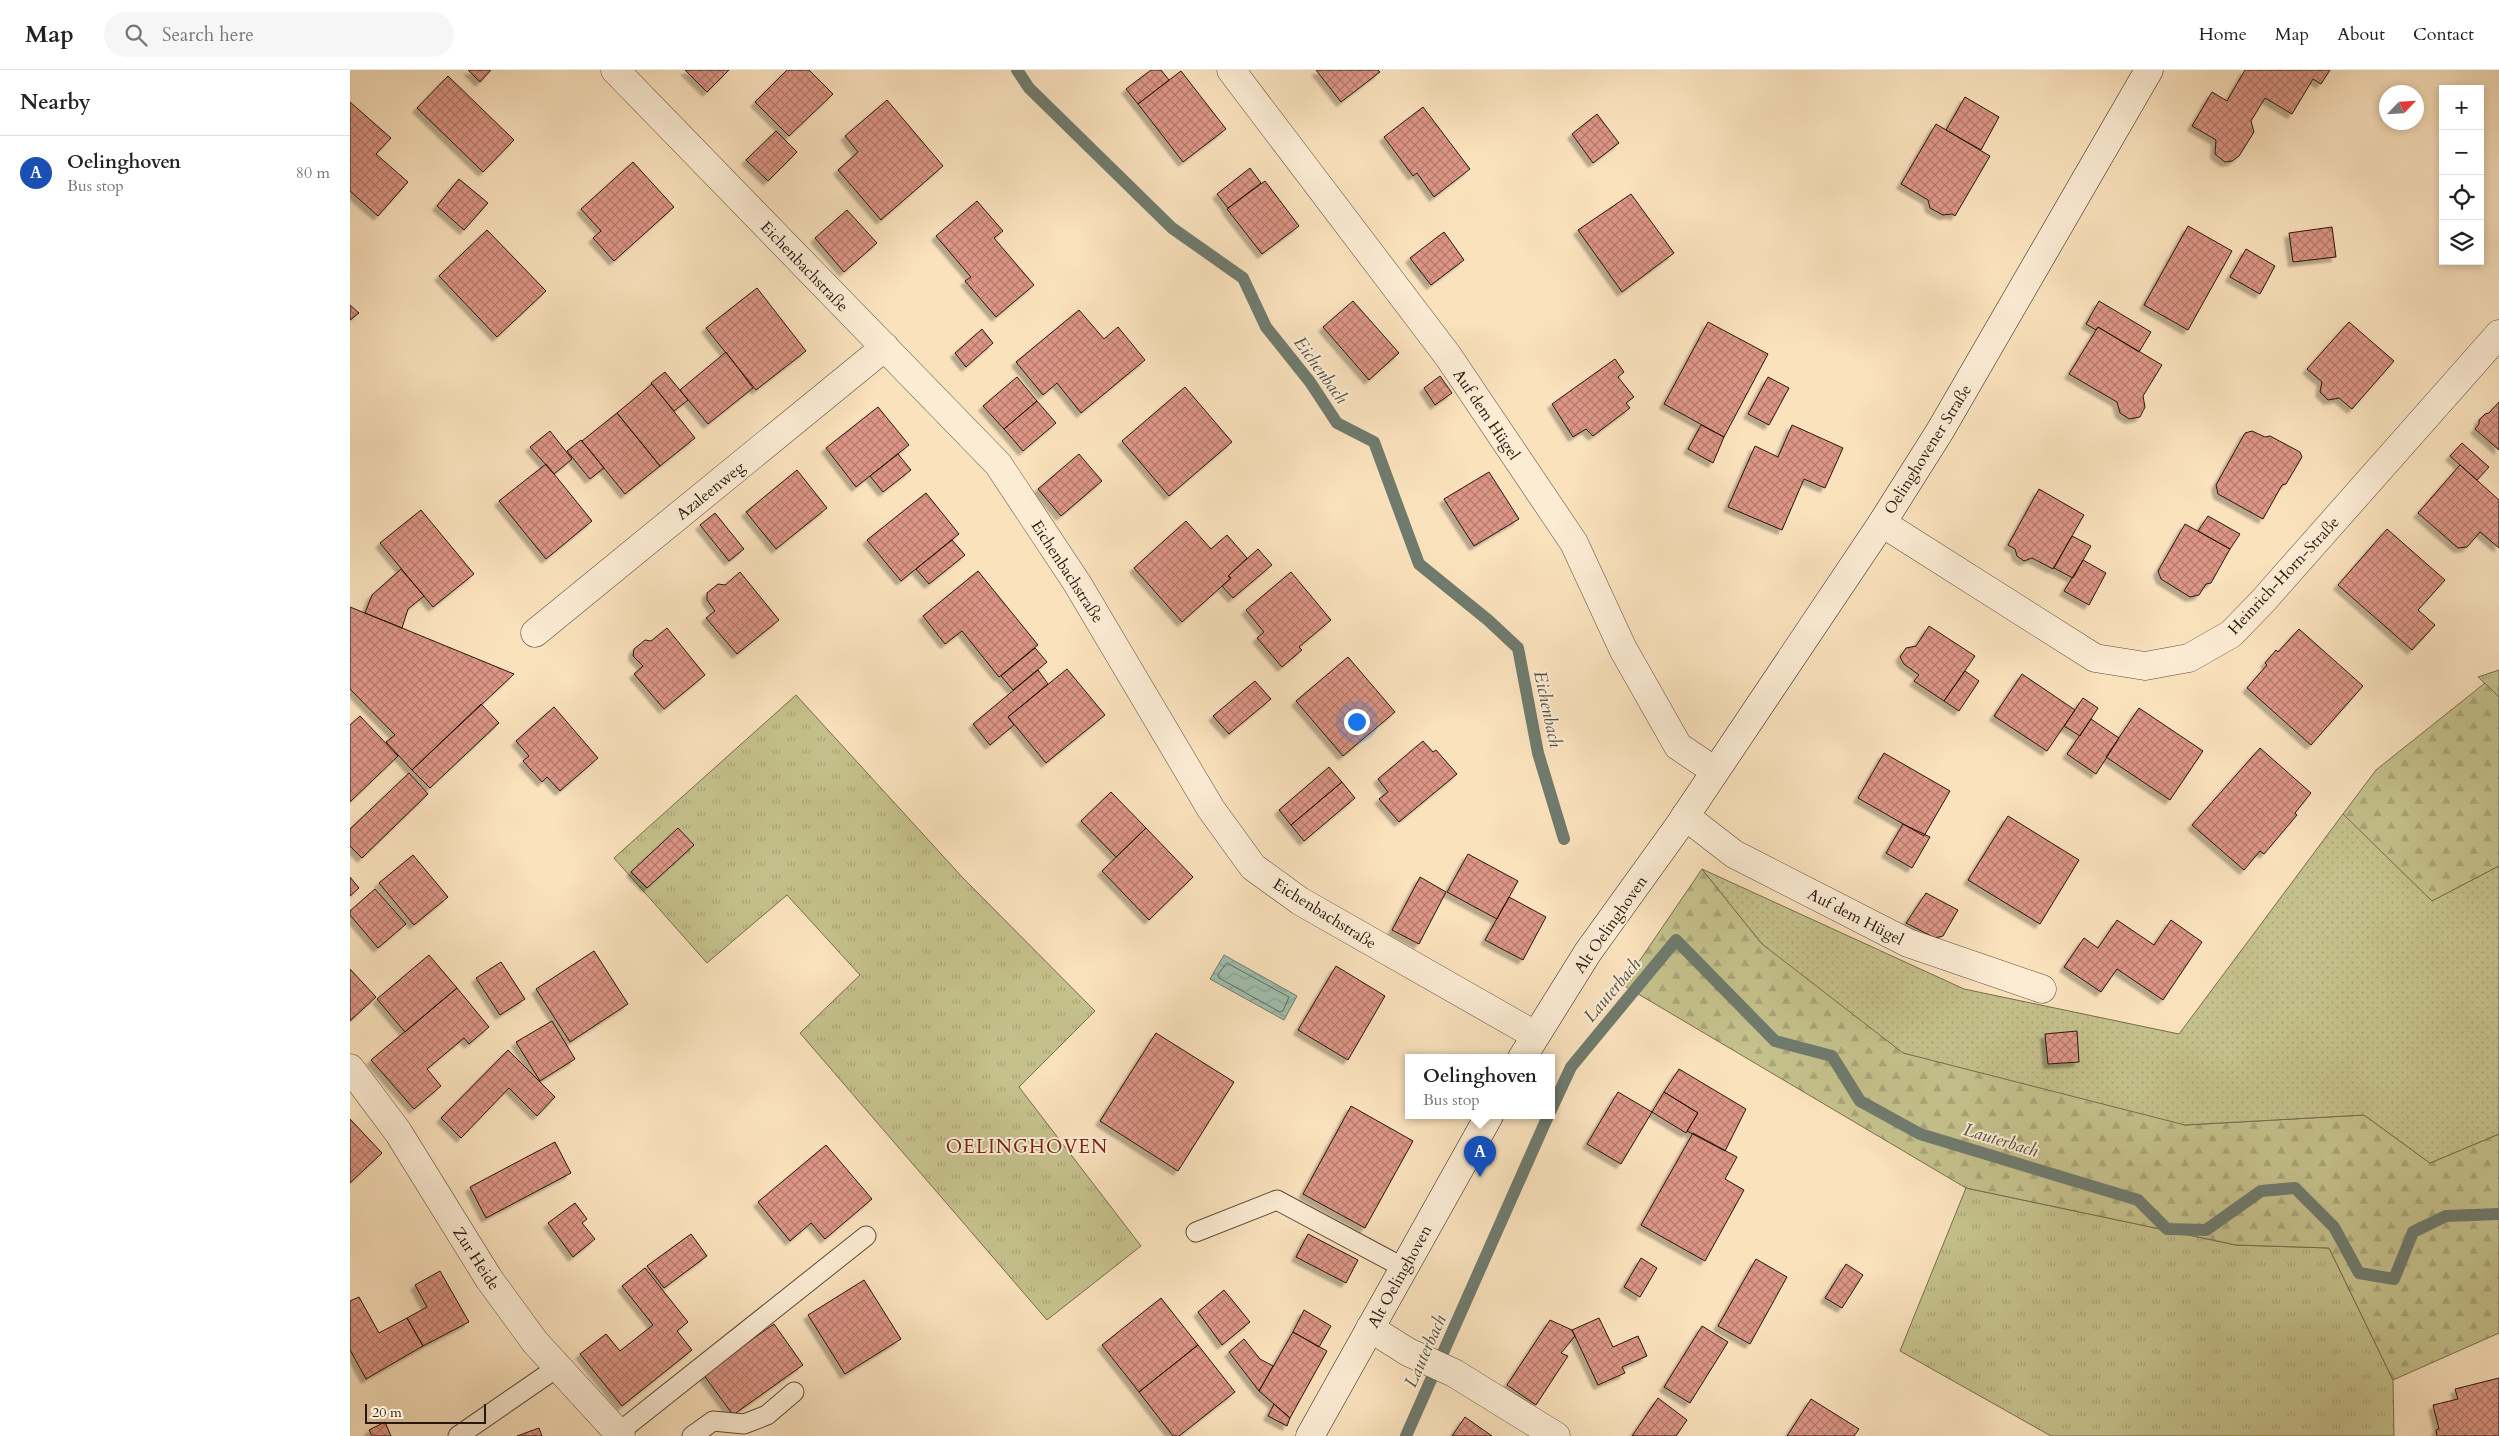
<!DOCTYPE html>
<html lang="en">
<head>
<meta charset="utf-8">
<style>
  :root { --surface:#fff; --page:#f6f6f6; --text:#222; --muted:#767676; --line:#e0e0e0; --accent:#b45309 }
  body { margin:0; font-family:Cardo,serif; background:var(--page); color:var(--text) }
  .controls { position:absolute; right:15px; top:15px; display:grid; overflow:hidden; border-radius:0px; box-shadow:0 2px 8px #0003 }
  .controls button { width:45px; height:45px; display:grid; place-items:center; padding:0; border:0; border-bottom:1px solid var(--line); background:var(--surface); color:var(--text); font:25px sans-serif }
  .compass { position:absolute; left:2029px; top:15px; width:45px; height:45px; border-radius:50%; background:var(--surface); box-shadow:0 2px 8px #0003; rotate:65deg }
  .scale { position:absolute; left:15px; bottom:12px; width:121px; box-sizing:border-box; padding-left:5px; border:2px solid #28170f; border-top:0; font-size:14px; line-height:18px; white-space:nowrap; color:#28170f; -webkit-text-stroke:4px #fcecd4; paint-order:stroke }
  .you { position:absolute; left:1006px; top:651px; width:18px; height:18px; margin:-12px; border:4px solid #fff; border-radius:50%; background:#1a73e8; box-shadow:0 0 0 8px #1a73e833 }
  .badge { display:grid; place-items:center; width:32px; height:32px; border-radius:50%; background:var(--accent); color:#fff; font-size:16px; font-weight:700 }
  .pin { position:absolute; translate:-50% -41px; filter:drop-shadow(0 1px 2px #0008) }
  .pin::after { content:''; position:absolute; top:26px; width:18px; height:15px; background:inherit; clip-path:polygon(0 0,100% 0,50% 100%) }
  .popup { position:absolute; left:1055px; top:984px; width:150px; height:65px; box-sizing:border-box; display:grid; place-content:center; border-radius:0px; background:var(--surface); filter:drop-shadow(0 1px 4px #0005); font-size:16px; white-space:nowrap; color:var(--muted) }
  .popup b { font-size:19px; color:var(--text) }
  .popup::after { content:''; position:absolute; left:50%; top:100%; margin-left:-10px; border:10px solid transparent; border-top-color:var(--surface) }
  .list { margin:0; padding:0; list-style:none }
  h2 { display:flex; justify-content:space-between; align-items:center; height:65px; margin:0; padding:0 20px; font-size:21px }
  h2 small { font-size:16px; font-weight:400; color:var(--muted) }
  .list li { display:grid; grid-template-columns:32px 1fr auto; gap:15px; align-items:center; box-sizing:border-box; height:75px; padding:0 20px; border-top:1px solid var(--line) }
  .list b { display:block; font-size:19px; white-space:nowrap }
  .list p { margin:0; font-size:16px; white-space:nowrap; color:var(--muted) }
  .list em { font-size:16px; font-style:normal; color:var(--muted) }
  .icon { flex:none; width:28px; height:28px; fill:none; stroke:currentColor; stroke-width:2; stroke-linecap:round; stroke-linejoin:round }
  .map { position:relative; flex:none; width:2149px; height:1366px; overflow:hidden }
  header { display:flex; align-items:center; gap:30px; box-sizing:border-box; height:70px; padding:0 25px; background:var(--surface); border-bottom:1px solid var(--line) }
  header strong { font-size:24px }
  nav { display:flex; gap:28px; margin-inline-start:auto; font-size:18px }
  .search { width:350px; height:45px; background:var(--page); display:flex; align-items:center; gap:12px; box-sizing:border-box; padding:0 18px; border-radius:28px; color:var(--muted); font-size:19px }
  main { display:flex }
  aside { flex:1; background:var(--surface) }
  .map>svg:first-child { display:block }
</style>
</head>
<body>
<header>
<strong>Map</strong>
<div class="search"><svg class="icon" aria-label="search" viewBox="0 0 24 24"><circle cx="10" cy="10" r="6"/><path d="M15 15l6 6"/></svg>Search here</div>
<nav><a>Home</a><a>Map</a><a>About</a><a>Contact</a></nav>
</header>
<main>
<aside>
<h2>Nearby<small></small></h2>
<ul class="list">
<li><span class="badge" style="background:#1a4fb4">A</span><div><b>Oelinghoven</b><p>Bus stop</p></div><em>80 m</em></li>
</ul>
</aside>
<div class="map">
<svg width="2149" height="1366" viewBox="0 0 2149 1366">
  <defs>
    <pattern id="grass-tufts" width="24" height="20" patternUnits="userSpaceOnUse" patternTransform="scale(1.25)"><rect width="24" height="20" fill="#c5c18c"/><path d="M3 7l-1-3M5 7V3M7 7l1-3M15 17l-1-3M17 17v-4M19 17l1-3" fill="none" stroke="#a9a578"/></pattern>
    <pattern id="forest-firs" width="22" height="20" patternUnits="userSpaceOnUse" patternTransform="scale(1.25)"><rect width="22" height="20" fill="#c5c18c"/><path d="M5 1l3.5 6h-7zM16 11l3.5 6h-7z" fill="#a9a578"/></pattern>
    <pattern id="garden-dots" width="8" height="8" patternUnits="userSpaceOnUse" patternTransform="scale(1.25)"><rect width="8" height="8" fill="#c5c18c"/><path d="M2 2h.1M6 6h.1" fill="none" stroke="#a9a578" stroke-width="1.8" stroke-linecap="round"/></pattern>
    <pattern id="water-waves" width="16" height="10" patternUnits="userSpaceOnUse" patternTransform="scale(1.25)"><rect width="16" height="10" fill="#9fbead"/><path d="M0 5q4-4 8 0t8 0" fill="none" stroke="#89a394"/></pattern>
    <pattern id="building-cross-hatch" width="8" height="8" patternUnits="userSpaceOnUse" patternTransform="scale(1.25)"><rect width="8" height="8" fill="#dd9686"/><path d="M0 0l8 8M0 8l8-8" fill="none" stroke="#b3796c"/></pattern>
    <filter id="shadow"><feDropShadow dx="-4.5" dy="4.5" stdDeviation="1" flood-color="#0004"/></filter>
  </defs>
  <rect width="100%" height="100%" fill="#fae2bd"/>
  <filter id="stains"><feTurbulence type="fractalNoise" baseFrequency=".004" numOctaves="4"/><feColorMatrix values="0 0 0 0 .2 0 0 0 0 .09 0 0 0 0 .02 0 0 0 .5 -.17"/></filter>
  <radialGradient id="worn" r=".72"><stop offset=".6" stop-color="#630" stop-opacity="0"/><stop offset="1" stop-color="#630" stop-opacity=".3"/></radialGradient>
  <!-- grass -->
  <path fill="url(#grass-tufts)" stroke="#766c4e" d="M2149,600V627L2128,607Z
    M446,625L613,808L745,941L669,1017L791,1176L697,1250L450,963L510,905L437,825L357,893L264,788Z
    M1616,1118L1886,1175L1979,1178L2043,1310L2044,1366H1701L1550,1281Z"/>
  <!-- forest -->
  <path fill="url(#forest-firs)" stroke="#766c4e" d="M2135,613L2149,627V796L2073,836L1993,744L2026,700Z
    M1352,799L1412,874L1835,1055L2014,1045L2080,1093L2149,1064V1263L2043,1310L1979,1178L1886,1175L1616,1118L1273,915Z"/>
  <!-- garden -->
  <path fill="url(#garden-dots)" stroke="#766c4e" d="M1993,744L2082,831L2149,796V1064L2080,1093L2014,1045L1835,1055L1553,983L1412,874L1352,799L1614,919L1829,964Z"/>
  <!-- water -->
  <path fill="url(#water-waves)" stroke="#6f7b6e" d="M874,885L947,926L934,950L860,909Z"/>
  <g fill="none" stroke-linecap="round" stroke-linejoin="round">
    <!-- shore -->
    <path stroke="#646a5e" stroke-width="1" d="M877,893L939,927L933,941L930,942L869,908L868,905Z"/>
    <!-- stream -->
    <path stroke="#6f7b6e" stroke-width="12" d="M667,0L679,18L822,158L893,208L916,257L960,312L987,353L1024,372L1069,494L1138,550L1168,578L1188,683L1214,769
      M1201,1040L1221,997L1326,870L1425,971L1482,986L1510,1031L1570,1064L1788,1130L1817,1159L1856,1160L1911,1121L1945,1118L1984,1157L2009,1203L2044,1209L2063,1162L2096,1146L2149,1144
      M1056,1366L1198,1046"/>
  </g>
  <!-- building -->
  <path fill="url(#building-cross-hatch)" stroke="#28170f" filter="url(#shadow)" d="M118,0H141L130,12Z
    M335,0H379L357,22Z
    M437,0H459L483,24L439,66L405,32Z
    M801,0H811L819,10L788,34L776,19Z
    M966,0H1028L1030,2L991,32Z
    M1895,0H1980L1971,14L1963,9L1942,44L1915,28L1901,51L1904,62L1889,86L1882,91L1875,92L1865,84L1866,70L1842,56L1862,22L1877,31Z
    M831,1L876,59L833,92L788,34Z
    M98,6L164,70L133,102L67,38Z
    M1615,27L1649,47L1631,80L1596,60Z
    M537,30L593,96L531,150L488,100L508,82L495,66Z
    M0,32L41,68L26,84L58,112L28,146L0,121Z
    M1073,37L1120,99L1084,127L1067,103L1063,106L1034,67Z
    M1247,44L1269,73L1243,93L1222,64Z
    M1586,54L1640,86L1605,146L1602,144L1593,145L1580,138L1578,130L1551,114Z
    M426,61L447,82L418,111L396,90Z
    M283,92L324,137L264,191L243,168L251,161L231,139Z
    M900,98L911,113L878,138L867,124Z
    M109,109L138,133L114,160L87,136Z
    M915,111L949,156L912,184L877,139Z
    M1281,124L1324,183L1272,222L1228,160Z
    M627,131L653,161L644,168L684,215L646,247L615,211L621,207L586,166Z
    M497,140L527,173L494,202L465,168Z
    M1838,156L1882,181L1838,260L1794,235Z
    M1982,157L1986,187L1943,192L1939,163Z
    M137,160L196,221L147,267L89,206Z
    M1094,162L1114,190L1081,215L1060,188Z
    M1896,179L1925,196L1910,224L1880,207Z
    M407,218L456,281L406,320L356,258Z
    M1003,231L1049,283L1019,310L973,257Z
    M1749,231L1801,262L1789,282L1748,257L1746,260L1736,254Z
    M0,235L9,243L0,250Z
    M729,240L754,269L768,257L795,290L731,343L707,313L693,325L666,292Z
    M1358,252L1418,284L1374,367L1314,334Z
    M1999,252L2044,291L2002,339L1989,328L1978,330L1970,322L1972,312L1957,299Z
    M1748,257L1812,295L1793,326L1795,337L1790,347L1779,349L1770,343L1767,332L1719,304Z
    M632,259L643,273L616,297L605,283Z
    M376,282L403,318L358,354L330,320Z
    M1265,289L1274,302L1268,307L1284,327L1276,333L1280,338L1243,366L1236,359L1223,367L1202,334Z
    M315,302L338,330L324,341L301,313Z
    M1090,306L1102,323L1085,335L1074,318Z
    M667,307L687,331L654,359L633,336Z
    M1418,307L1439,318L1419,355L1398,344Z
    M302,314L345,368L310,396L267,343Z
    M835,317L882,372L819,426L772,371Z
    M687,331L706,353L673,381L654,359Z
    M2149,332V380L2125,359L2129,354V350L2135,344L2139,343Z
    M528,337L559,375L506,417L476,378Z
    M267,343L310,396L275,424L232,371Z
    M1351,355L1374,367L1363,393L1338,379Z
    M1442,355L1493,378L1475,418L1454,409L1432,460L1378,437L1405,376L1428,387Z
    M200,361L222,389L204,404L180,377Z
    M1902,361L1915,367L1920,366L1950,382L1952,387L1936,414L1932,415L1913,449L1868,424L1866,415L1895,363Z
    M231,370L254,398L240,409L217,381Z
    M2112,373L2139,397L2127,410L2100,386Z
    M548,384L561,400L533,422L520,406Z
    M729,384L752,411L711,446L688,419Z
    M196,394L242,451L196,489L149,431Z
    M2110,395L2149,430V478L2130,462L2117,477L2108,478L2068,443Z
    M447,400L477,438L426,479L396,442Z
    M1139,402L1169,449L1124,476L1094,429Z
    M1689,419L1734,445L1703,499L1682,488L1674,491L1667,486L1665,479L1658,475Z
    M576,423L609,464L551,511L517,470Z
    M71,440L124,504L83,537L30,473Z
    M365,443L394,479L379,491L350,455Z
    M1858,446L1890,464L1880,479L1848,461Z
    M836,451L861,479L877,465L897,488L878,506L881,508L832,552L784,498Z
    M1835,454L1880,479L1861,513L1856,514L1849,525L1840,527L1811,509L1808,501Z
    M2037,459L2095,510L2068,540L2085,555L2062,580L1988,515Z
    M1722,466L1741,476L1723,508L1704,498Z
    M602,470L615,485L579,514L566,499Z
    M908,479L922,495L883,528L872,516L881,508L878,506Z
    M1733,490L1756,503L1739,535L1714,521Z
    M51,499L74,526L58,539L52,558L15,543L22,525Z
    M628,501L688,575L649,607L612,561L595,574L573,546Z
    M390,502L429,550L387,584L356,548L365,541L357,530V523L368,514L375,515Z
    M941,502L981,550L949,577L952,580L932,597L907,568L914,562L896,540Z
    M0,537L52,558L164,604L62,700L36,672L45,665L0,619Z
    M1579,556L1625,586L1594,631L1564,611L1569,605L1554,594L1550,587L1556,578L1566,576Z
    M317,558L355,605L314,639L284,604L293,596L283,586L284,579L295,570L301,571Z
    M1949,559L2013,616L1961,675L1897,618L1917,595L1915,593L1926,580L1928,582Z
    M685,578L697,592L663,620L651,606Z
    M998,587L1045,642L993,686L946,631Z
    M717,599L755,645L696,693L658,647Z
    M688,600L698,614L658,647L664,655L640,675L623,654Z
    M1615,601L1629,611L1609,641L1594,631Z
    M1672,604L1725,640L1697,681L1644,646Z
    M905,611L921,629L879,664L863,646Z
    M1733,628L1748,638L1730,666L1714,656Z
    M131,634L149,653L80,718L62,700Z
    M204,637L248,688L210,721L197,707L192,712L173,691L179,686L166,671Z
    M1789,638L1853,681L1820,730L1756,687Z
    M10,646L48,686L0,732V655Z
    M1741,649L1769,668L1746,704L1717,684Z
    M1073,671L1083,682L1086,680L1107,704L1049,752L1029,729L1038,722L1028,709Z
    M1910,678L1961,723L1945,743L1947,745L1914,784L1910,781L1894,800L1842,755Z
    M1534,683L1600,721L1574,766L1508,728Z
    M979,697L992,712L941,755L929,740Z
    M59,703L78,724L12,788L0,776V759Z
    M992,712L1005,728L954,771L941,755Z
    M761,722L796,758L766,787L731,751Z
    M1658,746L1729,790L1690,854L1618,810Z
    M1553,754L1580,767L1562,798L1536,783Z
    M328,758L344,775L297,818L281,802Z
    M796,758L843,807L799,850L752,801Z
    M1118,784L1168,811L1147,849L1097,822Z
    M63,785L98,827L64,855L29,813Z
    M0,807L9,818L0,826Z
    M1070,807L1096,822L1069,874L1042,860Z
    M25,819L56,854L28,878L0,845V841Z
    M1576,823L1608,840L1593,866L1585,868L1556,853Z
    M1159,827L1196,847L1173,890L1135,870Z
    M1767,850L1804,875L1821,850L1852,872L1813,930L1767,899L1751,922L1714,897L1734,868L1748,878Z
    M244,881L278,934L220,972L186,919Z
    M79,885L107,918L55,962L27,929Z
    M151,892L175,929L150,945L126,908Z
    M986,896L1035,926L998,990L948,960Z
    M0,899L26,927L0,951Z
    M107,918L139,957L119,974L114,968L77,999L91,1016L64,1039L21,990Z
    M202,951L225,989L190,1011L166,972Z
    M1727,961L1729,992L1698,994L1695,964Z
    M806,963L884,1012L828,1101L750,1051Z
    M158,980L205,1027L187,1046L159,1018L111,1068L91,1048Z
    M1329,999L1396,1039L1375,1081L1337,1061L1348,1043L1314,1022Z
    M1268,1022L1302,1042L1271,1094L1237,1074Z
    M1314,1022L1348,1043L1336,1063L1302,1042Z
    M1001,1036L1063,1071L1015,1158L953,1124Z
    M0,1049L32,1083L0,1113Z
    M1343,1063L1387,1087L1375,1109L1394,1120L1355,1191L1291,1155Z
    M205,1072L221,1103L136,1148L120,1117Z
    M476,1075L522,1129L475,1169L461,1153L440,1171L408,1132Z
    M225,1133L237,1149L232,1153L245,1169L223,1187L198,1153Z
    M341,1164L357,1186L314,1218L297,1196Z
    M958,1164L1008,1190L996,1213L946,1187Z
    M1291,1188L1307,1198L1290,1227L1274,1217Z
    M1406,1189L1437,1207L1400,1274L1368,1256Z
    M1496,1194L1513,1205L1492,1238L1475,1228Z
    M295,1198L338,1252L327,1261L342,1280L272,1336L230,1284L256,1264L270,1281L303,1255L272,1216Z
    M90,1201L119,1252L73,1276L57,1248L77,1237L65,1215Z
    M514,1210L551,1269L495,1304L458,1245Z
    M874,1220L900,1252L872,1275L848,1242Z
    M9,1227L29,1263L57,1248L73,1276L16,1309L0,1280V1231Z
    M811,1228L848,1275L789,1322L752,1275Z
    M954,1240L981,1256L969,1277L943,1262Z
    M1249,1248L1263,1277L1288,1266L1297,1286L1272,1297L1275,1303L1248,1315L1222,1260Z
    M1200,1250L1222,1260L1225,1266L1211,1283L1218,1286L1186,1335L1157,1315Z
    M424,1254L453,1295L383,1345L353,1304Z
    M1352,1256L1378,1272L1340,1333L1314,1317Z
    M943,1262L977,1281L940,1348L909,1321Z
    M894,1269L910,1289L923,1296L909,1321L879,1282Z
    M848,1275L885,1322L829,1366H823L789,1322Z
    M2149,1308V1366H2087L2086,1360L2089,1359L2083,1335L2108,1329L2105,1319Z
    M1308,1328L1337,1350L1326,1366H1282Z
    M1461,1329L1509,1359L1504,1366H1437Z
    M924,1334L940,1348L937,1356L918,1346Z
    M1115,1347L1142,1366H1102Z
    M35,1352L41,1366H22L19,1360Z
    M189,1358L192,1366H167Z"/>
  <g fill="none" stroke-linecap="round" stroke-linejoin="round">
    <defs>
      <path id="service" d="M846,1162L927,1130L1054,1198
        M268,1363L516,1166
        M108,1366L208,1297
        M342,1366L363,1351L394,1354L417,1345L444,1322"/>
      <path id="minor" d="M265,0L648,394L727,513L861,739L903,797L950,831L1185,965
        M881,0L1098,286L1224,473L1273,579L1328,676L1365,701
        M1532,453L1745,588L1795,596L1839,588L1881,564L1913,531L2149,264
        M185,563L535,277
        M1335,746L1384,784L1558,873L1692,919
        M0,998L48,1062L139,1209L185,1272L271,1366
        M1020,1258L1058,1282L1104,1303L1206,1366"/>
      <path id="secondary" d="M1172,988L1238,882L1328,757L1532,453L1590,361L1799,0
        M960,1366L1139,1046"/>
    </defs>
    <!-- service casing -->
    <use href="#service" stroke="#5c4a3a" stroke-width="21"/>
    <!-- minor casing -->
    <use href="#minor" stroke="#5c4a3a" stroke-width="29"/>
    <!-- secondary casing -->
    <use href="#secondary" stroke="#28170f" stroke-width="29"/>
    <!-- service -->
    <use href="#service" stroke="#fcecd4" stroke-width="19"/>
    <!-- minor -->
    <use href="#minor" stroke="#fcecd4" stroke-width="28"/>
    <!-- secondary -->
    <use href="#secondary" stroke="#fcecd4" stroke-width="28"/>
  </g>
  <g text-anchor="middle" stroke-width="4" stroke-linejoin="round" paint-order="stroke">
    <!-- street labels -->
    <g font-size="16" fill="#28170f" stroke="#fcecd4">
      <text transform="translate(455 196) rotate(46)" y="6">Eichenbachstraße</text>
      <text transform="translate(1137 344) rotate(56)" y="6">Auf dem Hügel</text>
      <text transform="translate(1577 379) rotate(-58)" y="6">Oelinghovener Straße</text>
      <text transform="translate(360 420) rotate(-39)" y="6">Azaleenweg</text>
      <text transform="translate(718 501) rotate(57)" y="6">Eichenbachstraße</text>
      <text transform="translate(1933 505) rotate(-47)" y="6">Heinrich-Horn-Straße</text>
      <text transform="translate(975 843) rotate(32)" y="6">Eichenbachstraße</text>
      <text transform="translate(1506 846) rotate(27)" y="6">Auf dem Hügel</text>
      <text transform="translate(1260 854) rotate(-55)" y="6">Alt Oelinghoven</text>
      <text transform="translate(127 1188) rotate(57)" y="6">Zur Heide</text>
      <text transform="translate(1049 1206) rotate(-61)" y="6">Alt Oelinghoven</text>
    </g>
    <!-- water labels -->
    <g font-size="18" font-style="italic" fill="#525146" stroke="#fcecd4">
      <text transform="translate(971 300) rotate(54)" y="6">Eichenbach</text>
      <text transform="translate(1198 639) rotate(78)" y="6">Eichenbach</text>
      <text transform="translate(1262 920) rotate(-50)" y="6">Lauterbach</text>
      <text transform="translate(1651 1070) rotate(17)" y="6">Lauterbach</text>
      <text transform="translate(1075 1281) rotate(-66)" y="6">Lauterbach</text>
    </g>
    <!-- quarter labels -->
    <g font-size="19" letter-spacing="1" fill="#7a1f14" stroke="#fcecd4">
      <text x="677" y="1083">OELINGHOVEN</text>
    </g>
  </g>
  <rect width="100%" height="100%" filter="url(#stains)"/>
  <rect width="100%" height="100%" fill="url(#worn)"/>
</svg>
<div class="controls">
<button>+</button>
<button>−</button>
<button><svg class="icon" aria-label="locate" viewBox="0 0 24 24"><circle cx="12" cy="12" r="6"/><path d="M12 2v4M12 18v4M2 12h4M18 12h4"/></svg></button>
<button><svg class="icon" aria-label="layers" viewBox="0 0 24 24"><path d="M12 4l9 5-9 5-9-5zM3 14l9 5 9-5"/></svg></button>
</div>
<svg class="compass" viewBox="-18 -18 36 36"><path d="M0-13l5 13h-10z" fill="#e53935"/><path d="M0 13l5-13h-10z" fill="#767676"/></svg>
<div class="scale">20 m</div>
<div class="you"></div>
<div class="pin badge" style="left:1130px;top:1107px;background:#1a4fb4">A</div>
<div class="popup"><b>Oelinghoven</b>Bus stop</div>
</div>
</main>
</body>
</html>
